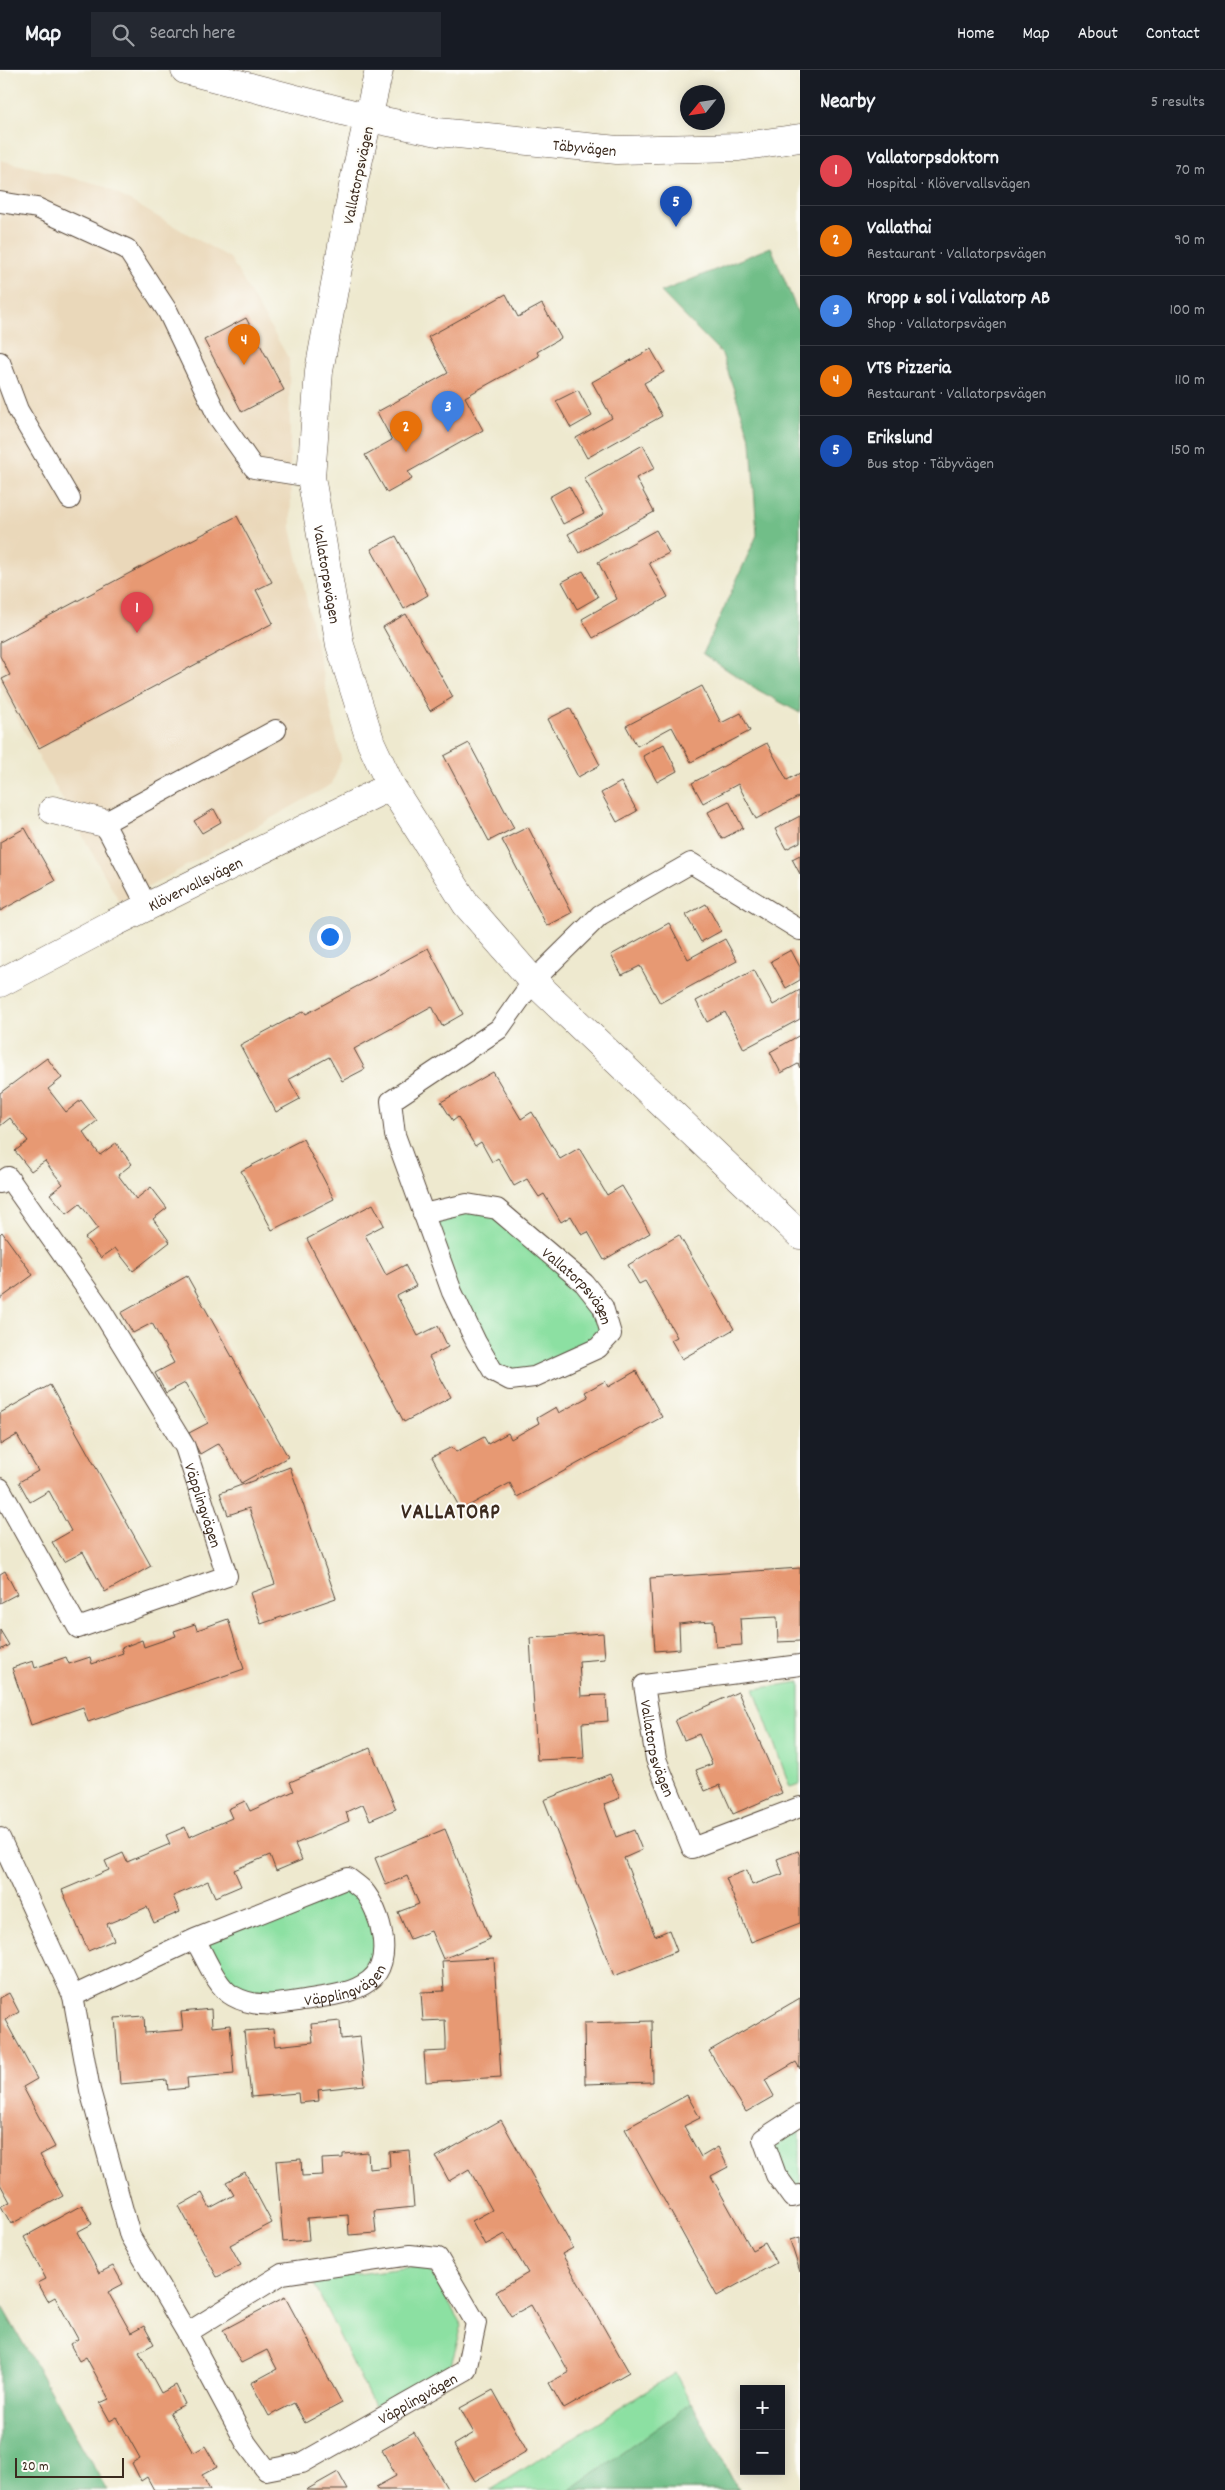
<!DOCTYPE html>
<html lang="en">
<head>
<meta charset="utf-8">
<style>
  :root { --surface:#171b24; --page:#242831; --text:#f1f3f6; --muted:#9ea1a6; --line:#363941; --accent:#1f6fb2 }
  body { margin:0; font-family:Dekko,sans-serif; background:var(--page); color:var(--text) }
  .controls { position:absolute; right:15px; bottom:15px; display:grid; overflow:hidden; border-radius:0px; box-shadow:0 2px 12px #0003 }
  .controls button { width:45px; height:45px; display:grid; place-items:center; padding:0; border:0; border-bottom:1px solid var(--line); background:var(--surface); color:var(--text); font:25px sans-serif }
  .compass { position:absolute; left:680px; top:15px; width:45px; height:45px; border-radius:50%; background:var(--surface); box-shadow:0 2px 12px #0003; rotate:240deg }
  .scale { position:absolute; left:15px; bottom:12px; width:109px; box-sizing:border-box; padding-left:5px; border:2px solid #3b2a1e; border-top:0; font-size:14px; line-height:18px; white-space:nowrap; color:#3b2a1e; -webkit-text-stroke:4px #fdfcf7; paint-order:stroke }
  .you { position:absolute; left:329px; top:866px; width:18px; height:18px; margin:-12px; border:4px solid #fff; border-radius:50%; background:#1a73e8; box-shadow:0 0 0 8px #1a73e833 }
  .badge { display:grid; place-items:center; width:32px; height:32px; border-radius:50%; background:var(--accent); color:#fff; font-size:16px; font-weight:700 }
  .pin { position:absolute; translate:-50% -41px; filter:drop-shadow(0 1px 2px #0008) }
  .pin::after { content:''; position:absolute; top:26px; width:18px; height:15px; background:inherit; clip-path:polygon(0 0,100% 0,50% 100%) }
  .list { margin:0; padding:0; list-style:none }
  h2 { display:flex; justify-content:space-between; align-items:center; height:65px; margin:0; padding:0 20px; font-size:21px }
  h2 small { font-size:16px; font-weight:400; color:var(--muted) }
  .list li { display:grid; grid-template-columns:32px 1fr auto; gap:15px; align-items:center; box-sizing:border-box; height:70px; padding:0 20px; border-top:1px solid var(--line) }
  .list b { display:block; font-size:19px; white-space:nowrap }
  .list p { margin:0; font-size:16px; white-space:nowrap; color:var(--muted) }
  .list em { font-size:16px; font-style:normal; color:var(--muted) }
  .icon { flex:none; width:28px; height:28px; fill:none; stroke:currentColor; stroke-width:2; stroke-linecap:round; stroke-linejoin:round }
  .map { position:relative; flex:none; width:800px; height:2420px; overflow:hidden }
  header { display:flex; align-items:center; gap:30px; box-sizing:border-box; height:70px; padding:0 25px; background:var(--surface); border-bottom:1px solid var(--line) }
  header strong { font-size:24px }
  nav { display:flex; gap:28px; margin-inline-start:auto; font-size:18px }
  .search { width:350px; height:45px; background:var(--page); display:flex; align-items:center; gap:12px; box-sizing:border-box; padding:0 18px; border-radius:0px; color:var(--muted); font-size:19px }
  main { display:flex }
  aside { flex:1; background:var(--surface) }
  .map>svg:first-child { display:block }
</style>
</head>
<body>
<header>
<strong>Map</strong>
<div class="search"><svg class="icon" aria-label="search" viewBox="0 0 24 24"><circle cx="10" cy="10" r="6"/><path d="M15 15l6 6"/></svg>Search here</div>
<nav><a>Home</a><a>Map</a><a>About</a><a>Contact</a></nav>
</header>
<main>
<div class="map">
<svg width="800" height="2420" viewBox="0 0 800 2420">
  <rect width="100%" height="100%" fill="#fdfcf7"/>
  <filter id="ink" filterUnits="userSpaceOnUse"><feTurbulence type="fractalNoise" baseFrequency=".02" numOctaves="2"/><feDisplacementMap in="SourceGraphic" scale="10" xChannelSelector="R" yChannelSelector="G"/><feConvolveMatrix kernelMatrix="1 2 1 2 8 2 1 2 1" color-interpolation-filters="sRGB"/></filter>
  <filter id="wash" filterUnits="userSpaceOnUse"><feTurbulence type="fractalNoise" baseFrequency=".0096" numOctaves="4" result="noise"/><feDisplacementMap in="SourceGraphic" scale="20" xChannelSelector="R" yChannelSelector="G"/><feGaussianBlur stdDeviation="1.12" result="paint"/><feColorMatrix in="noise" values="0 0 0 0 0 0 0 0 0 0 0 0 0 0 0 0 0 1.4 0 .05"/><feComposite in="paint" operator="in"/></filter>
  <g filter="url(#wash)">
    <rect width="100%" height="100%" fill="#eee9cf"/>
    <!-- built -->
    <path fill="#ead8ba" d="M0,90L102,115L230,188L289,289L291,458L341,689L332,714L120,833L0,617Z"/>
    <!-- green -->
    <path fill="#8ce0a2" stroke="#648560" d="M497,1139L584,1213L611,1264L534,1307L493,1301L423,1144Z
      M800,1612V1714L790,1717L754,1619Z
      M348,1808L364,1821L383,1892L347,1922L232,1926L195,1869Z
      M800,2045V2125L763,2069Z
      M427,2195L462,2256L451,2295L374,2336L312,2210Z
      M675,2303L738,2420H491Z"/>
    <!-- forest -->
    <path fill="#71be88" stroke="#567453" d="M771,177L800,248V643L758,620L703,584L757,465L751,371L722,284L661,222Z
      M0,2233L107,2420H0Z
      M692,2333L738,2420H570Z"/>
    <g id="blocks">
      <!-- building -->
      <path fill="#e79973" d="M506,224L518,247L542,234L561,268L537,282L539,286L465,327L483,360L408,402L412,409L387,423L365,385L392,370L377,342L448,303L428,267Z
        M246,248L284,320L242,342L204,270Z
        M651,279L664,302L644,313L662,346L587,388L576,368L612,348L592,312Z
        M578,320L592,346L571,358L556,331Z
        M643,375L655,398L636,408L654,442L579,483L568,464L604,444L584,408Z
        M569,416L584,443L563,454L549,427Z
        M237,446L272,512L256,520L273,553L39,678L2,609L10,605L0,586V572Z
        M656,460L669,483L649,493L668,527L593,568L582,549L617,529L598,492Z
        M396,466L428,525L404,539L371,479Z
        M583,501L598,527L577,539L562,512Z
        M406,544L453,627L430,641L383,557Z
        M702,616L721,653L741,643L750,661L691,692L672,657L637,676L626,656Z
        M570,638L600,695L578,707L548,649Z
        M469,673L514,758L489,771L444,686Z
        M767,673L787,710L800,703V726L756,749L738,714L703,733L692,713Z
        M664,674L677,701L657,712L643,686Z
        M621,712L637,741L617,752L601,723Z
        M729,731L743,758L722,769L708,742Z
        M214,739L221,752L202,763L194,751Z
        M800,746V772L786,779L775,759Z
        M528,757L572,843L547,856L502,770Z
        M25,758L55,811L0,841V772Z
        M800,785V804L792,789Z
        M706,834L721,861L701,872L686,845Z
        M669,853L688,889L725,869L737,891L660,933L640,896L622,905L611,885Z
        M428,878L463,944L442,956L432,936L354,979L365,999L342,1011L329,987L289,1009L300,1029L276,1042L240,975L304,941L306,944Z
        M791,880L800,897V910L786,918L771,891Z
        M754,900L773,935L800,920V949L744,979L725,942L707,952L696,931Z
        M800,965V998L798,994L781,1003L770,982Z
        M47,988L62,1008L48,1019L66,1042L81,1030L97,1051L83,1062L100,1085L116,1073L132,1094L118,1105L136,1129L151,1117L167,1138L153,1149L170,1172L133,1201L115,1178L101,1188L85,1168L98,1158L80,1134L67,1144L50,1124L63,1114L53,1102L45,1091L31,1101L15,1081L28,1071L10,1048L0,1056V1023Z
        M493,1002L521,1049L532,1042L560,1089L579,1078L607,1125L622,1116L650,1163L604,1190L588,1162L582,1165L571,1146L561,1152L544,1124L539,1127L527,1109L514,1116L498,1088L492,1092L481,1072L475,1076L458,1047L453,1051L441,1032Z
        M303,1069L334,1129L272,1160L241,1101Z
        M373,1134L384,1155L365,1165L386,1205L405,1195L416,1216L397,1226L418,1266L438,1256L448,1277L429,1287L451,1327L404,1352L307,1169Z
        M2,1162L33,1205L0,1229V1164Z
        M679,1165L734,1259L682,1289L671,1270L677,1267L645,1211L639,1214L628,1195Z
        M187,1206L288,1387L241,1413L219,1373L200,1384L189,1363L208,1353L185,1313L166,1323L155,1303L174,1293L152,1253L133,1263L121,1243Z
        M636,1301L662,1347L517,1427L510,1413L461,1440L432,1387L452,1377L456,1382L484,1367L488,1374L508,1363L511,1369L539,1353L537,1348L556,1337L559,1343L588,1327L585,1322L605,1311L608,1317Z
        M50,1315L151,1496L105,1522L83,1482L64,1492L52,1472L71,1461L49,1421L30,1432L19,1412L38,1401L17,1365L0,1375V1343Z
        M290,1397L336,1528L261,1554L250,1523L275,1514L249,1438L228,1445L220,1423Z
        M800,1498V1571L778,1572L777,1547L757,1548L740,1549L742,1575L716,1577L714,1551L696,1552L679,1554L680,1579L655,1581L650,1508Z
        M5,1501L17,1524L0,1533V1504Z
        M228,1549L244,1599L88,1652L83,1637L31,1655L12,1598L33,1591L35,1598L66,1587L69,1594L90,1587L92,1594L123,1583L121,1578L142,1570L144,1577L176,1566L174,1561L195,1554L197,1560Z
        M0,1560L9,1575L0,1580Z
        M603,1563L605,1589L579,1591L581,1626L606,1625L608,1651L582,1653L584,1688L537,1690L530,1568Z
        M738,1622L782,1723L733,1744L720,1715L705,1721L696,1700L712,1694L699,1664L684,1670L675,1650Z
        M370,1678L396,1739L370,1750L363,1734L346,1742L349,1751L295,1774L302,1790L276,1801L270,1785L234,1800L241,1816L215,1827L208,1811L190,1819L173,1826L180,1842L154,1853L147,1837L129,1845L107,1854L114,1870L88,1881L62,1820L109,1800L105,1791L123,1783L127,1792L170,1774L166,1765L185,1757L189,1767L232,1748L228,1739L245,1731L250,1741L294,1721L290,1712Z
        M610,1704L620,1728L604,1734L616,1767L634,1760L642,1780L624,1788L655,1866L669,1860L677,1881L614,1906L544,1730Z
        M445,1759L490,1869L443,1889L431,1861L410,1869L398,1842L419,1834L407,1806L386,1815L375,1788Z
        M798,1781L800,1786V1853L751,1872L726,1808L747,1800L752,1815L783,1804L777,1789Z
        M494,1888L501,2007L426,2012L424,1982L446,1981V1968L445,1950L423,1951L421,1922L444,1921L442,1891Z
        M9,1923L19,1942L5,1950L37,2009L23,2017L55,2077L40,2085L63,2126L11,2154L1,2136L10,2132L0,2114V1928Z
        M800,1928V1999L796,1992L765,2010L774,2026L746,2042L709,1981Z
        M211,1939L212,1957L230,1955L234,2004L187,2008L188,2018L168,2020L167,2010L120,2014L115,1948L144,1946L145,1963L183,1960L181,1942Z
        M340,1951L341,1969L360,1967L365,2015L318,2020L319,2031L299,2033L298,2023L251,2027L244,1961L273,1959L275,1976L313,1972L311,1954Z
        M652,1951L653,2012L585,2014L584,1953Z
        M687,2025L700,2048L684,2056L701,2087L718,2077L728,2097L711,2106L752,2180L765,2173L776,2193L717,2226L625,2059Z
        M501,2050L573,2178L562,2184L629,2302L564,2339L549,2313L569,2302L531,2235L511,2246L496,2222L528,2203L505,2164L485,2175L472,2151L492,2140L469,2099L449,2111L436,2087Z
        M409,2080L414,2137L374,2141L376,2163L349,2165L348,2145L307,2148L309,2170L283,2172L276,2091L301,2089L302,2106L323,2105L322,2089L343,2088V2084L368,2082L369,2099L390,2097L389,2082Z
        M245,2102L272,2153L230,2175L241,2195L217,2207L179,2136L202,2123L210,2138L234,2125L226,2112Z
        M82,2135L92,2154L77,2162L99,2203L113,2196L123,2214L108,2222L131,2263L144,2256L154,2274L139,2282L161,2323L176,2315L185,2334L170,2342L193,2383L205,2376L217,2397L202,2405L210,2420H154L147,2407L141,2411L132,2393L140,2388L117,2347L110,2351L100,2333L109,2329L86,2287L79,2291L70,2274L78,2269L55,2227L48,2231L38,2213L46,2209L24,2167Z
        M800,2167V2202L790,2170Z
        M285,2227L342,2333L305,2353L294,2333L269,2346L251,2313L277,2299L267,2280L241,2293L223,2260Z
        M493,2320L527,2381L475,2411L454,2375L474,2363L460,2338Z
        M414,2362L448,2420H378L376,2417L396,2406L382,2380Z
        M338,2402L348,2420H306Z"/>
    </g>
  </g>
  <g filter="url(#ink)">
    <use href="#blocks" fill-opacity="0" stroke="#564739" stroke-width="1"/>
    <g fill="none" stroke-linecap="round" stroke-linejoin="round">
      <defs>
        <g id="lane">
          <path d="M0,132L37,138L127,179L168,242L218,347L254,398L311,407"/>
          <path d="M0,292L18,340L70,429"/>
          <path d="M147,836L104,753L276,660"/>
          <path id="s1" d="M0,1113L8,1107L98,1235L185,1377L227,1506L78,1558L0,1418"/>
          <path id="s2" d="M423,1144L467,1134L497,1139L584,1213L603,1237L611,1264L598,1278L534,1307L510,1310L493,1301L476,1272L452,1222L395,1065L391,1031L499,959L533,911L600,845L691,793L800,860"/>
          <path id="s3" d="M800,1595L644,1615L656,1689L692,1778L800,1737"/>
          <path id="s4" d="M0,1768L73,1926L90,2020L130,2166L187,2263L246,2373L266,2400L302,2393L466,2300L476,2253L438,2188L410,2185L282,2204L187,2263"/>
          <path id="s5" d="M73,1926L195,1869C204,1885 217,1918 233,1926C256,1939 279,1934 304,1930C326,1926 350,1925 369,1911C395,1892 381,1841 363,1820C359,1816 353,1812 348,1808L195,1869"/>
          <path d="M800,2045L763,2069L776,2105L792,2127L800,2125"/>
        </g>
        <g id="street">
          <path id="s6" d="M379,0L354,111L319,301L311,407L340,575L371,673L391,716L466,834L533,911L800,1165"/>
          <path d="M53,740L104,753"/>
          <path id="s7" d="M0,913L114,853L391,716"/>
        </g>
        <g id="secondary">
          <path id="s8" d="M185,0L369,48L438,62L617,80L739,77L800,68"/>
        </g>
      </defs>
      <!-- lane casing -->
      <use href="#lane" stroke="#564739" stroke-width="22"/>
      <!-- street casing -->
      <use href="#street" stroke="#564739" stroke-width="29"/>
      <!-- secondary casing -->
      <use href="#secondary" stroke="#564739" stroke-width="29"/>
      <!-- lane -->
      <use href="#lane" stroke="#fff" stroke-width="20"/>
      <!-- street -->
      <use href="#street" stroke="#fff" stroke-width="28"/>
      <!-- secondary -->
      <use href="#secondary" stroke="#fff" stroke-width="28"/>
    </g>
  </g>
  <g text-anchor="middle" stroke-width="4" stroke-linejoin="round" paint-order="stroke">
    <!-- street labels -->
    <g font-size="16" fill="#3b2a1e" stroke="#fdfcf7">
      <text dy="6" stroke="none"><textPath href="#s8" startOffset="408">Täbyvägen</textPath></text>
      <text transform="translate(357 105) rotate(-78)" y="6">Vallatorpsvägen</text>
      <text dy="6" stroke="none"><textPath href="#s6" startOffset="512">Vallatorpsvägen</textPath></text>
      <text dy="6" stroke="none"><textPath href="#s7" startOffset="219">Klövervallsvägen</textPath></text>
      <text dy="6" stroke="none"><textPath href="#s2" startOffset="188">Vallatorpsvägen</textPath></text>
      <text dy="6" stroke="none"><textPath href="#s1" startOffset="394">Väpplingvägen</textPath></text>
      <text dy="6" stroke="none"><textPath href="#s3" startOffset="222">Vallatorpsvägen</textPath></text>
      <text dy="6" stroke="none"><textPath href="#s5" startOffset="321">Väpplingvägen</textPath></text>
      <text dy="6" stroke="none"><textPath href="#s4" startOffset="861">Väpplingvägen</textPath></text>
    </g>
    <!-- district labels -->
    <g font-size="21" font-weight="bold" letter-spacing="1" fill="#3b2a1e" stroke="#fdfcf7">
      <text x="451" y="1448">VALLATORP</text>
    </g>
  </g>
</svg>
<div class="controls">
<button>+</button>
<button>−</button>
</div>
<svg class="compass" viewBox="-18 -18 36 36"><path d="M0-13l5 13h-10z" fill="#e53935"/><path d="M0 13l5-13h-10z" fill="#9ea1a6"/></svg>
<div class="scale">20 m</div>
<div class="you"></div>
<div class="pin badge" style="left:137px;top:563px;background:#e0444e">1</div>
<div class="pin badge" style="left:406px;top:382px;background:#e8710a">2</div>
<div class="pin badge" style="left:448px;top:362px;background:#3f7fe0">3</div>
<div class="pin badge" style="left:244px;top:295px;background:#e8710a">4</div>
<div class="pin badge" style="left:676px;top:157px;background:#1a4fb4">5</div>
</div>
<aside>
<h2>Nearby<small>5 results</small></h2>
<ul class="list">
<li><span class="badge" style="background:#e0444e">1</span><div><b>Vallatorpsdoktorn</b><p>Hospital · Klövervallsvägen</p></div><em>70 m</em></li>
<li><span class="badge" style="background:#e8710a">2</span><div><b>Vallathai</b><p>Restaurant · Vallatorpsvägen</p></div><em>90 m</em></li>
<li><span class="badge" style="background:#3f7fe0">3</span><div><b>Kropp &amp; sol i Vallatorp AB</b><p>Shop · Vallatorpsvägen</p></div><em>100 m</em></li>
<li><span class="badge" style="background:#e8710a">4</span><div><b>VTS Pizzeria</b><p>Restaurant · Vallatorpsvägen</p></div><em>110 m</em></li>
<li><span class="badge" style="background:#1a4fb4">5</span><div><b>Erikslund</b><p>Bus stop · Täbyvägen</p></div><em>150 m</em></li>
</ul>
</aside>
</main>
</body>
</html>
